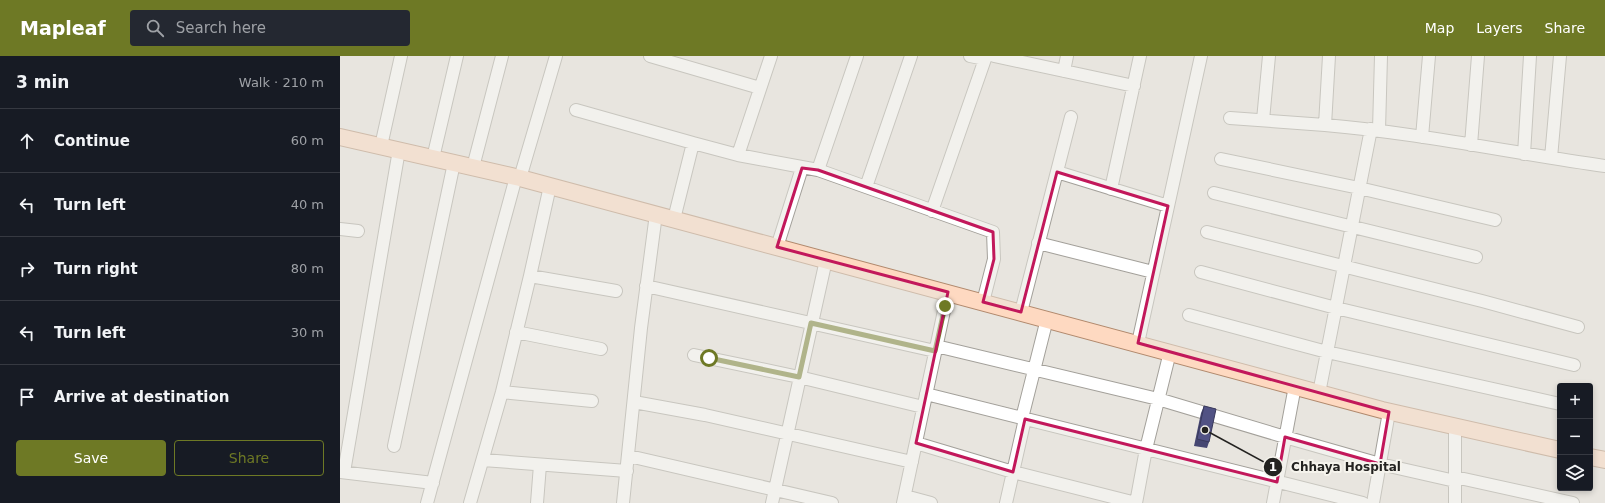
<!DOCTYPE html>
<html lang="en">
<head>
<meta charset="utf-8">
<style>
  :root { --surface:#171b24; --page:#242831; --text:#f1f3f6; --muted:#9ea1a6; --line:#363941; --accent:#6e7925 }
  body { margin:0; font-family:"DejaVu Sans",sans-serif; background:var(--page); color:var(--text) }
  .controls { position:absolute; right:12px; bottom:12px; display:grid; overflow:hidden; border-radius:4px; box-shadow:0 2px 6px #0003 }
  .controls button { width:36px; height:36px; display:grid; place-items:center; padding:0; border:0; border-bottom:1px solid var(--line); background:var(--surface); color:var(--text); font:20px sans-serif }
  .stop { position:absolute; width:12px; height:12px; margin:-9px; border:3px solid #6e7925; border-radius:50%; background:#fff }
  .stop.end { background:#6e7925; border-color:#fff; box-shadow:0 1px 4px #0008 }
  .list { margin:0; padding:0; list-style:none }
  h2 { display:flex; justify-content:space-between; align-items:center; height:52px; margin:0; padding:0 16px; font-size:17px }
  h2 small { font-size:13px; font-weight:400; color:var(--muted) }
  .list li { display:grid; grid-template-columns:26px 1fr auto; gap:12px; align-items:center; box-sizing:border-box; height:64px; padding:0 16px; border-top:1px solid var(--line) }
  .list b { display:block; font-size:15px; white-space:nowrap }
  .list em { font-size:13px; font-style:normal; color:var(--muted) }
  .actions { display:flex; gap:8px; padding:12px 16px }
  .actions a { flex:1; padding:9px 0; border:1px solid var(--accent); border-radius:4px; text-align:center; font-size:14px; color:var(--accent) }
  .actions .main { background:var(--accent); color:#fff }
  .icon { flex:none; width:22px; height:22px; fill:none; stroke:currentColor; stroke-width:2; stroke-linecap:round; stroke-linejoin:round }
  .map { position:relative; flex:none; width:1265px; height:447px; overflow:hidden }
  header { display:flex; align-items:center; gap:24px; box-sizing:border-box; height:56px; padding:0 20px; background:var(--accent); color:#fff }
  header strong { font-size:19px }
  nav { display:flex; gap:22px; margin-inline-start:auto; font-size:14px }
  .search { width:280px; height:36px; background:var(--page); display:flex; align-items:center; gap:10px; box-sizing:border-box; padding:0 14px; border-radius:4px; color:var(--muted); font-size:15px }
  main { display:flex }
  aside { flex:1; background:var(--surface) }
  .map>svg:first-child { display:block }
</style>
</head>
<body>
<header>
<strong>Mapleaf</strong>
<div class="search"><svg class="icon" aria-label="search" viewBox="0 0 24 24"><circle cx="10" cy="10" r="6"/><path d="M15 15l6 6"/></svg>Search here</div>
<nav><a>Map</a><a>Layers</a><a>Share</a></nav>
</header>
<main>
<aside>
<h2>3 min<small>Walk · 210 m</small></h2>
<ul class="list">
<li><svg class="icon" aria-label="ahead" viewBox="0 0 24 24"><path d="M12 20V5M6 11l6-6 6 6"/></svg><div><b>Continue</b></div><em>60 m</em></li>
<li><svg class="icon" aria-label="left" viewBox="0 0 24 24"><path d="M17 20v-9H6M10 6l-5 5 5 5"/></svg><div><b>Turn left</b></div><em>40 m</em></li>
<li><svg class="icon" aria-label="right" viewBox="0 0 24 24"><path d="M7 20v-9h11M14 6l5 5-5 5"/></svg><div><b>Turn right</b></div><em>80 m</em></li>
<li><svg class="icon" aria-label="left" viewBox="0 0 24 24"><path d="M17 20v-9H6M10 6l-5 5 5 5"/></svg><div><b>Turn left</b></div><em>30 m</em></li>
<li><svg class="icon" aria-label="arrive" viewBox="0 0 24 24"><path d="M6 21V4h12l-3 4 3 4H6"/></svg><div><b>Arrive at destination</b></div></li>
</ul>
<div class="actions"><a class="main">Save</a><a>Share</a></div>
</aside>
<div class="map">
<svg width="1265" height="447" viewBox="0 0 1265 447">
  <rect width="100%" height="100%" fill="#e8e5df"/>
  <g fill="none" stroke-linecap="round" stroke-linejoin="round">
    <defs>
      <path id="minor" d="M310,0L420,32
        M654,0L794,30
        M989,0L985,69C1079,77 1172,97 1265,110
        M724,15L727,0
        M236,54L353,87
        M890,62L985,69
        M923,64L929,0
        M1039,74L1041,0
        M1082,81L1089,0
        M1131,89L1138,0
        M41,90L61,0
        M1184,98L1190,0
        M398,99L431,0
        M93,102L117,0
        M1211,102L1220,0
        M881,103L1019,132L1155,164
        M133,111L162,0
        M478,114L653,176L654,203L643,246
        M717,116L828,150
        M180,122L216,0
        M526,131L571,0
        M771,133L800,0
        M874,137L1136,201
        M592,155L645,3L630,0
        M334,163L353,87L398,99L478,114L517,0
        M0,173L18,175
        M867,176L1142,245L1238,271
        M698,187L813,216
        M437,191L462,112
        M861,216L996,252L1234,309
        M190,220L276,235
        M306,230L595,295
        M681,256L731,61
        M849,259L987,296L1220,348
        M176,276L261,293
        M798,287L861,0
        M596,290L818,343L945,381L1040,408L1115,425
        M354,299L459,321L583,351
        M162,336L252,345
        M979,337L1031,73
        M586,338L1023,447
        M294,346L365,359L572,406
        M682,362L707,263
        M1115,370V447
        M576,387L673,416L796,447
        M54,390L114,107
        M289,400L492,447
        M143,404L287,415
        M0,416L93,427
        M4,416L59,94
        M1115,421L1233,447
        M565,440L591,447
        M87,447L176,121
        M130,447L162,336L190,220L210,130
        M197,447L200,409
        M283,447L301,272L316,158
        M432,447L486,204
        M563,447L608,236
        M666,447L685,363
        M796,447L806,393L830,296
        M933,447L955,330
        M1033,447L1049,356"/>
      <path id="major" d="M0,81L180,122L1042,354L1220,394
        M1250,401L1265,404"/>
    </defs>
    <!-- minor casing -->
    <use href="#minor" stroke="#a3a09a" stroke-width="14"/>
    <!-- major casing -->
    <use href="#major" stroke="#b1896d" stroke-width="18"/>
    <!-- minor -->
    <use href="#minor" stroke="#fff" stroke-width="12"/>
    <!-- major -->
    <use href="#major" stroke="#fed9c1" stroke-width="16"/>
  </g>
  <!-- wall -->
  <path fill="#464772" d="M864,350L869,386L867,392L854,390L861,357Z"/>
  <!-- building -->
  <path fill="#515284" stroke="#39395c" d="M864,350L876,353L869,386L857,383Z"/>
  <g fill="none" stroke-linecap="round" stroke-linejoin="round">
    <!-- route -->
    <path stroke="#6e7925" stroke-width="5" d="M369,302L459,321L471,267L595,295L605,250"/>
  </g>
  <!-- marked area -->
  <path d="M0 0H1265V447H0ZM462,112L478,114L653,176L654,203L643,246L681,256L717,116L828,150L798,287L1049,356L1040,408L945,381L937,426L685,363L673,416L576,387L608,236L437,191Z" fill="#e8e5df" fill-opacity=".55" fill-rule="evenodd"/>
  <path fill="none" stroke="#c2185b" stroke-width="3" stroke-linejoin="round" d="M462,112L478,114L653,176L654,203L643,246L681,256L717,116L828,150L798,287L1049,356L1040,408L945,381L937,426L685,363L673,416L576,387L608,236L437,191Z"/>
  <!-- callouts -->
  <path fill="none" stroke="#232220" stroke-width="1.5" d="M865 374L933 411"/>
  <g fill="#232220" stroke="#f5f3ec" stroke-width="1.5">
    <circle cx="865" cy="374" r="4"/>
    <circle cx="933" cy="411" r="10"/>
  </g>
  <g font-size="12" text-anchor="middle" font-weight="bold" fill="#fff">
    <text x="933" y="415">1</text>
  </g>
  <g font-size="12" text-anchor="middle" font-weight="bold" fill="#232220" stroke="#f5f3ec" stroke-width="4" stroke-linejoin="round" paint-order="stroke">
    <text x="1006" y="415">Chhaya Hospital</text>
  </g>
</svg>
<div class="controls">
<button>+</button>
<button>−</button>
<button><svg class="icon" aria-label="layers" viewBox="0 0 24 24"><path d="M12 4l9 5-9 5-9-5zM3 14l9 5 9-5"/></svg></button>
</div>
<div class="stop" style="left:369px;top:302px"></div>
<div class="stop end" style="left:605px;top:250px"></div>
</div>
</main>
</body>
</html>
